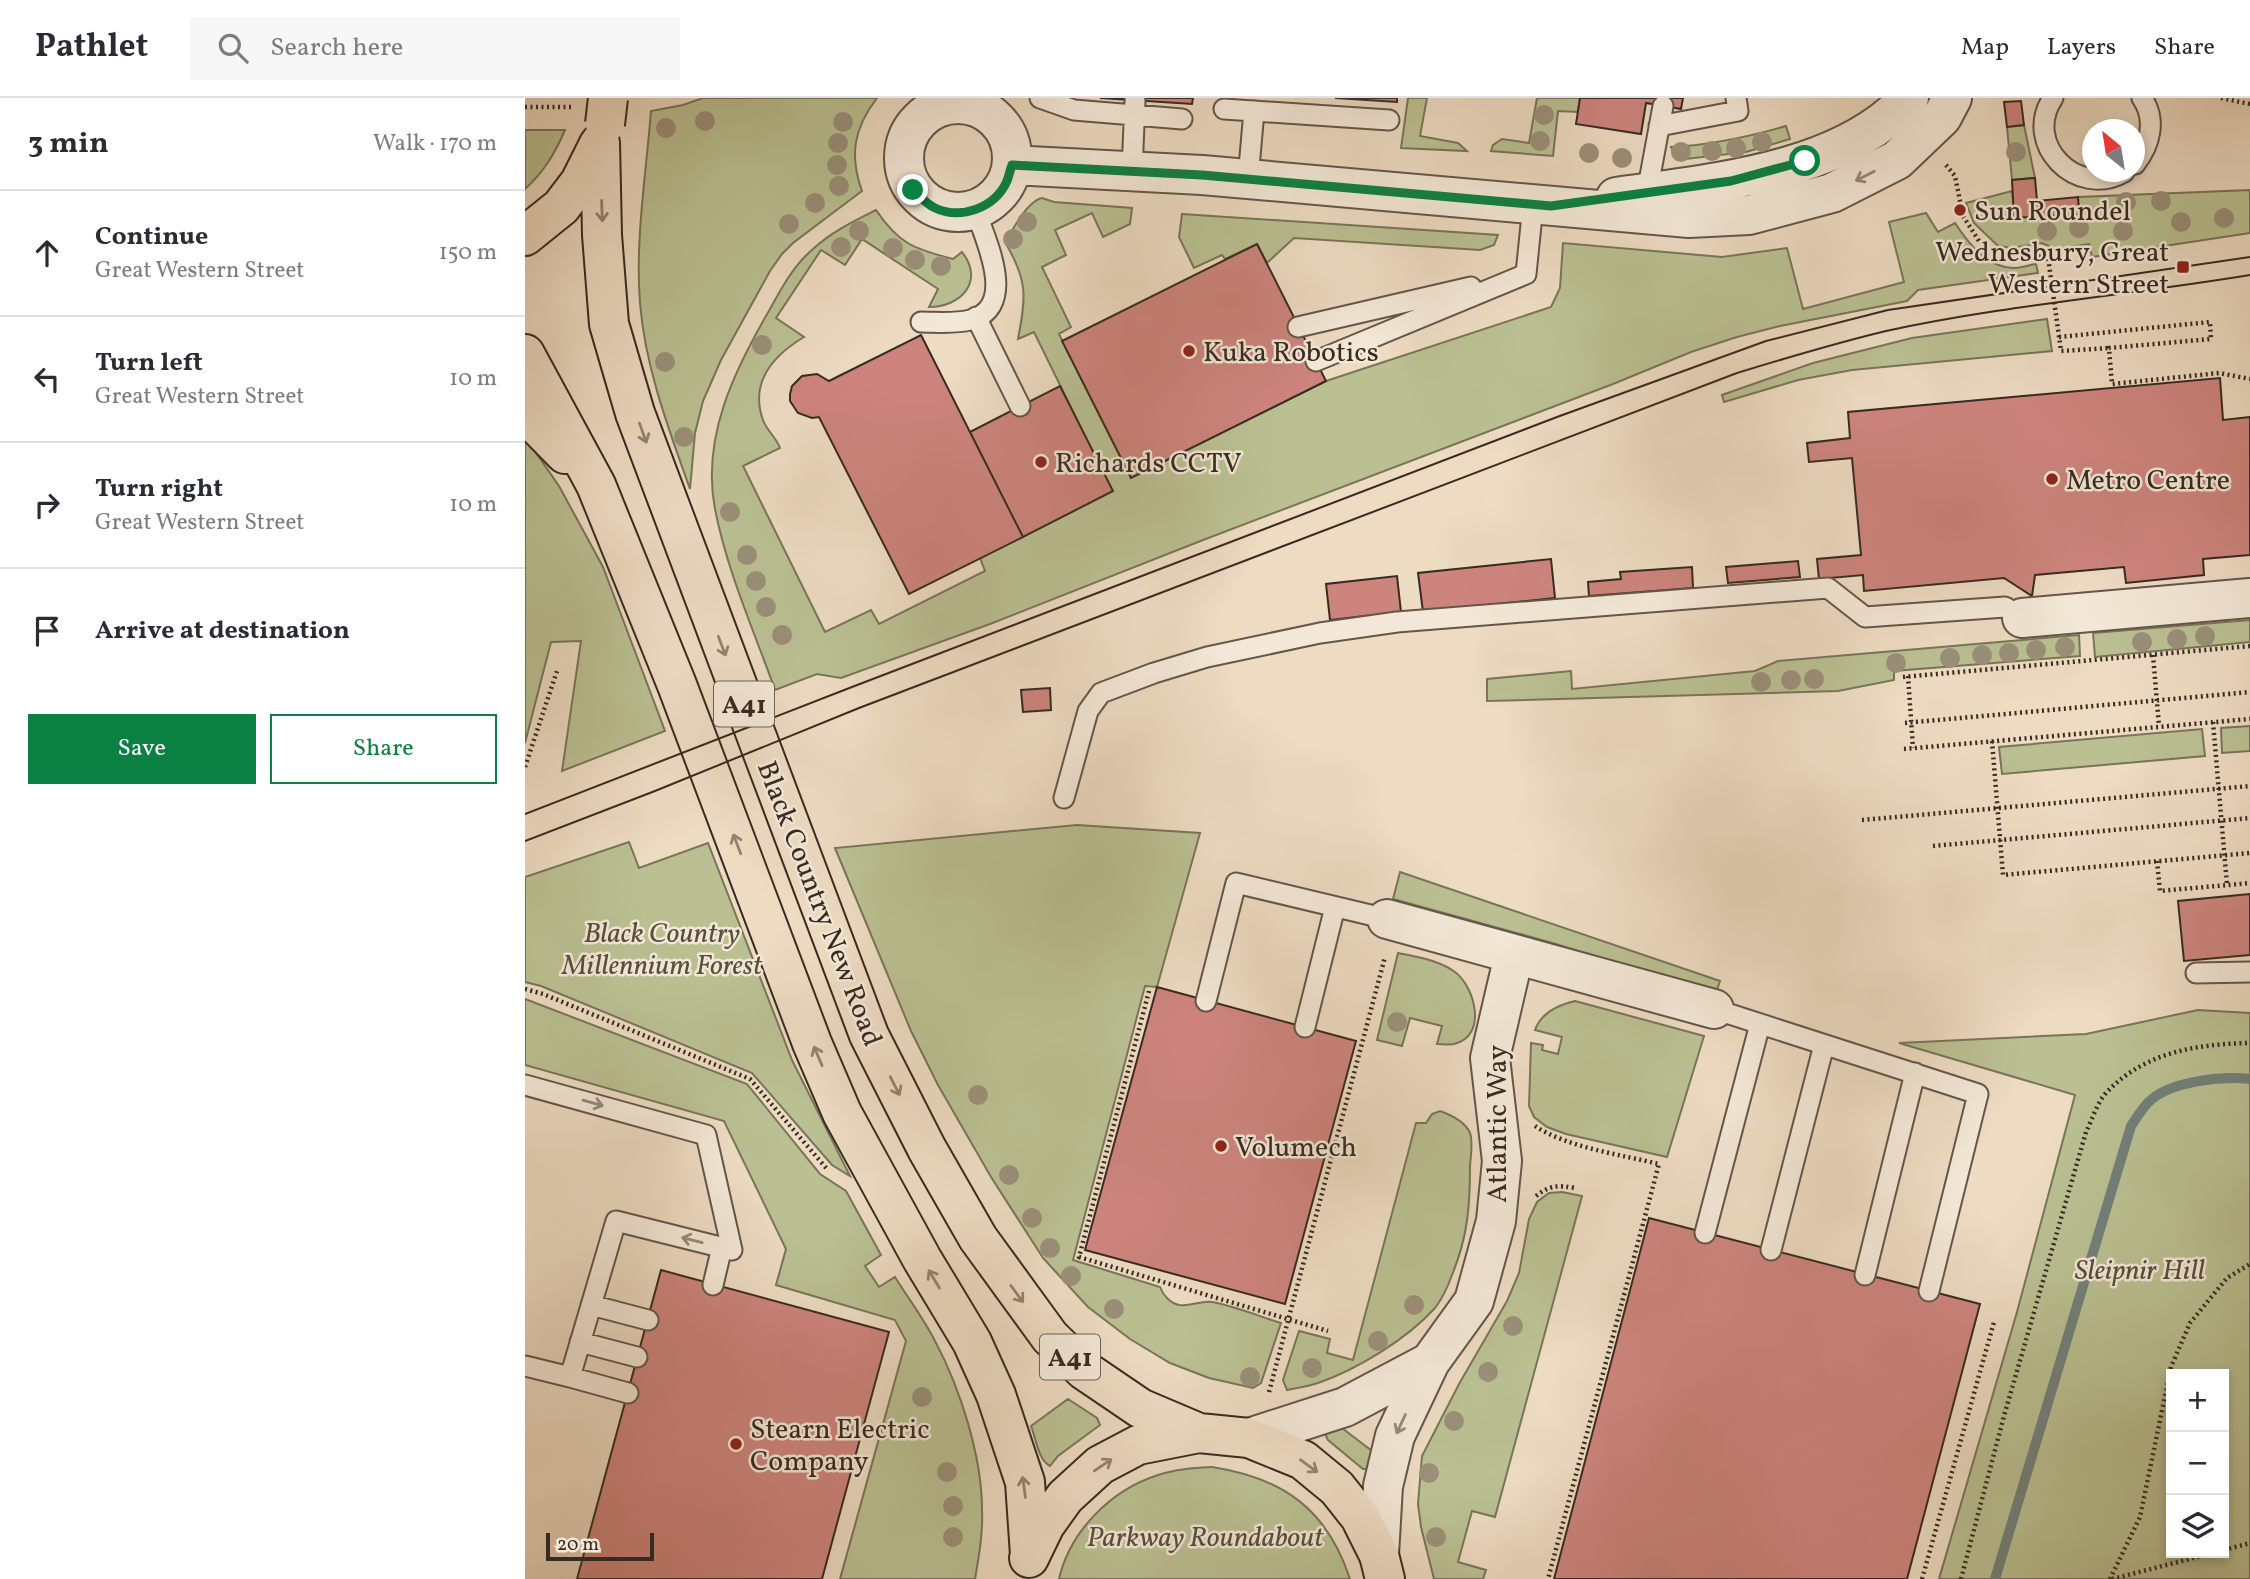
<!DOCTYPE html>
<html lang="en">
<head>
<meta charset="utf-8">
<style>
  :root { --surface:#fff; --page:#f7f7f7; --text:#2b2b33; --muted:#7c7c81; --line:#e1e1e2; --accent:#0b8043 }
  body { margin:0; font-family:Vollkorn,serif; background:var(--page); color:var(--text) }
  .controls { position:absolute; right:21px; bottom:21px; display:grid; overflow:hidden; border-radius:0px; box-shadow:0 4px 10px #0003 }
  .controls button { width:63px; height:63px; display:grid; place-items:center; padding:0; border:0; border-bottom:2px solid var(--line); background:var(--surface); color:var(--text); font:35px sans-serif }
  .compass { position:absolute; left:1557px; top:21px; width:63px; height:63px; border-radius:50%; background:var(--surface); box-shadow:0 4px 10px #0003; rotate:330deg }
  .scale { position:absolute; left:21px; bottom:18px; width:108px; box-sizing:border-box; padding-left:7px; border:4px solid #372a22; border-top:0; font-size:19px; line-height:24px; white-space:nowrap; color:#372a22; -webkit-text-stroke:5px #f3e8d7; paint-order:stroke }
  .stop { position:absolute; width:21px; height:21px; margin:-16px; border:5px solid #0b8043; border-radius:50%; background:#fff }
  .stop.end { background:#0b8043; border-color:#fff; box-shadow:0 2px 7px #0008 }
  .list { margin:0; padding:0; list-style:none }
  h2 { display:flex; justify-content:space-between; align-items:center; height:91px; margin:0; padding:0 28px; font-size:30px }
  h2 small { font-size:23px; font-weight:400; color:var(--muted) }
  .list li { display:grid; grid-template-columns:46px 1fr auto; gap:21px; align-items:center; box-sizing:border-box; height:126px; padding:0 28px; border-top:2px solid var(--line) }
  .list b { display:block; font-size:26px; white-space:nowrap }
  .list p { margin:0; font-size:23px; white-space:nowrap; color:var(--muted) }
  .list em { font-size:23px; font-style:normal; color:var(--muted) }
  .actions { display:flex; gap:14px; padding:21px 28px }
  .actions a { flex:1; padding:16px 0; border:2px solid var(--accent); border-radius:0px; text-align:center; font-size:24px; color:var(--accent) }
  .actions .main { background:var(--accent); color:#fff }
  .icon { flex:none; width:38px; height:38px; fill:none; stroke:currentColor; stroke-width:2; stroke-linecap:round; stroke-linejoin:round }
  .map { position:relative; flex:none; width:1725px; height:1481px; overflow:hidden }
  header { display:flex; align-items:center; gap:42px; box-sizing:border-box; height:98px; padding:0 35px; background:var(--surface); border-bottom:2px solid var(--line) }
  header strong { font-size:33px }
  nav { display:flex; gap:38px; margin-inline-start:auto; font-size:24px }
  .search { width:490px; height:63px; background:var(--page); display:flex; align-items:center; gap:18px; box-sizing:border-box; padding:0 24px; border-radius:0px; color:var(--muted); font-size:26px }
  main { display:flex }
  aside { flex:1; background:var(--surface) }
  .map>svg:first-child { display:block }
</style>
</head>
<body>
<header>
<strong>Pathlet</strong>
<div class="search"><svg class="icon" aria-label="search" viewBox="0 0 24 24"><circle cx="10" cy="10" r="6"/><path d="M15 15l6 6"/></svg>Search here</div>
<nav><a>Map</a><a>Layers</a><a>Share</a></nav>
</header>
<main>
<aside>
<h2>3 min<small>Walk · 170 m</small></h2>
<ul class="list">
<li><svg class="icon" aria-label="ahead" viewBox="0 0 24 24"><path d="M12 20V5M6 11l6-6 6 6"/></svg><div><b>Continue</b><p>Great Western Street</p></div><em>150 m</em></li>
<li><svg class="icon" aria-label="left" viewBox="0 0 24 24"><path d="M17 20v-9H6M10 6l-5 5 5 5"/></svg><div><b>Turn left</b><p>Great Western Street</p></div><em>10 m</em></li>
<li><svg class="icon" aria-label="right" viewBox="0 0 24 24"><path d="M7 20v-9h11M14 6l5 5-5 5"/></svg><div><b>Turn right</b><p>Great Western Street</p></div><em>10 m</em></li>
<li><svg class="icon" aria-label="arrive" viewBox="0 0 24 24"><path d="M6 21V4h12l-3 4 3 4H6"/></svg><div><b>Arrive at destination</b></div></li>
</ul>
<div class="actions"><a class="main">Save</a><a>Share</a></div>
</aside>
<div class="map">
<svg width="1725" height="1481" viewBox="0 0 1725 1481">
  <rect width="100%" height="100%" fill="#eddbc2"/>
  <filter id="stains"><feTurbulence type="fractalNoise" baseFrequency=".00286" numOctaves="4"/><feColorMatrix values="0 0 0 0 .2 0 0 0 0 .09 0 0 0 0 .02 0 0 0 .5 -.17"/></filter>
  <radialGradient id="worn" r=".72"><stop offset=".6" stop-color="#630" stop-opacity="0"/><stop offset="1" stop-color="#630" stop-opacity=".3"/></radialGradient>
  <!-- green -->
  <path fill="#bac092" stroke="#78755a" stroke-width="2" fill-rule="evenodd" d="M178,0H352C329,30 324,57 337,93L268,145L257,156L245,173L196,262L178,303L170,335L165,391C144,332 120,269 115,205C110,142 121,77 126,13L158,7Z
    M883,0H902L895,38L933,45L942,53L876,50Z
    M1012,0H1055L1053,14L1033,13L1028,58L966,53L968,47L977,41L1004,45Z
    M1499,27L1510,80L1487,82L1482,29Z
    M1261,28L1265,41L1221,54L1152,62L1146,49C1186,47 1223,39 1261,28Z
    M0,32H40C30,55 19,74 0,91Z
    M1725,92V135L1567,159L1564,146L1530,151L1517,145L1487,150L1473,148L1449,125L1441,105L1487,93L1490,120L1554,116L1553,99Z
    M517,100L529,104L607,110L605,126L578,139L567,115L530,132L541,157L517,169L546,229L534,236L606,380L801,283L1026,209L1035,190L1038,145L1197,159L1262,150L1278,211L1379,184L1364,124L1401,115L1413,134L1430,125C1444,146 1461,169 1488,170C1496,170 1504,167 1511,166L1513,175L1393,192L1382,203L1255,228L1212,239L1166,254L1088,286L678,442L465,526L316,580L292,576L250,592C229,533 202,473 190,411C176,339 210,271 245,211C257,189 269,167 288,151C306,134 329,123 351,112C374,146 389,151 428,161L437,154C460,183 436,209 404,209L413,191L337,141L320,167L296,152L251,220L279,239C249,257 224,283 238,322C242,333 251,339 255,350L218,368L300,534L346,512L354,526L460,473L455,460L587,393L509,234L493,241C501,200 503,183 481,146C486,132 503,103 517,100Z
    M657,116L973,137L969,147L955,152L769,140L742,165L732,146L700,161L697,157L669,170L654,139Z
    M1522,221L1527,253L1327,272L1273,282L1199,304L1197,297L1288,265L1387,240Z
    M0,339L34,388L78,469L140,633L37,673L56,543L26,544L0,645Z
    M1725,522V544L1570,559L1568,535Z
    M1554,537L1555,558L1369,573V582L1313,593L962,603V581L1046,573L1047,591L1230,573L1253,563Z
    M1725,628V653L1697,655L1696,630Z
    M1677,631L1680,658L1477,676L1474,649Z
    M552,727L675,735L632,889L620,888L548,1162L635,1189C638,1197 645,1205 654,1207C665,1209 676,1202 687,1204C710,1208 733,1218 756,1225L736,1285L728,1290L684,1280L645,1265L605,1241L563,1209L518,1160L466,1079L413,987L386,933L310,750Z
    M104,744L114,770L183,745L267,962L325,1078L307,1067L227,975L16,888L0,884V779Z
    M875,774L1195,883L1191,895L1024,844L868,801Z
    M873,855C892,859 914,862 930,874C950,889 963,938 929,946C924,947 917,946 912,946L917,928L885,920L877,948L852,942Z
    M0,901L222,986L295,1076L321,1093L356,1157L340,1168L354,1189L370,1179C383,1200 399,1221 410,1243C435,1290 457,1358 457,1412C458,1435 454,1458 450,1481H315L381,1243L370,1222L251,1187L261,1151L199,1023L0,967Z
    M1050,903L1179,938L1142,1059L1041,1036L1022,1029L1009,1019L1004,1008L1006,945L1018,947L1017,952L1033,956L1037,939L1010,932C1016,915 1033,907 1050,903Z
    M1673,912L1725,915V1481H1414L1492,1214L1550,997L1374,945L1561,936ZM1646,1276H1699V1455H1646Z
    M915,1013C926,1017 940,1023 945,1035C948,1043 946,1058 945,1067C945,1108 943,1138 927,1177C923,1188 917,1201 910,1210C882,1241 833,1271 793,1285C784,1288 772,1290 762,1292L758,1282L774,1233L805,1241L802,1255L828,1262L891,1025H901L907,1016Z
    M1037,1094L1057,1098L970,1419L947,1413L933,1464L961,1472L958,1481H909L896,1429L893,1406L897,1358L934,1286L982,1203L994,1175L1004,1121L1012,1104L1024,1095Z
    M543,1301L572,1320L575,1327L533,1358L525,1368C513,1362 511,1340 506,1328Z
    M813,1327L847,1353L844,1371H838L803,1342L800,1336L802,1329Z
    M687,1369C758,1380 802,1411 825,1481H534C545,1433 586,1392 633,1377C650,1371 669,1370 687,1369Z"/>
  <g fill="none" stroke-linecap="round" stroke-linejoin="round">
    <!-- stream -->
    <path stroke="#72817b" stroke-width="10" d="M1470,1481L1606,1028C1612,1019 1619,1007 1627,1001C1649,983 1697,978 1725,981"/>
  </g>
  <!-- building -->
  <path fill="#cd847d" stroke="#372a22" stroke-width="2" d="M575,0H668L667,6Z
    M810,0H872V4Z
    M1055,0H1158L1156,11L1121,5L1116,36L1051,26Z
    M1496,3L1499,27L1482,29L1479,4Z
    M1510,80L1512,103L1553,99L1554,116L1489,120L1487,82Z
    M732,146L801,283L606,380L537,243Z
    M396,237L498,439L384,496L294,319L287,320L273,315L265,303V296L267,288L277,278L292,276L304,283Z
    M1695,280L1698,322L1725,319V457L1678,461L1679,477L1601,485L1599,469L1510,477L1507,498L1479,480L1339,493L1338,477L1294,481L1292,461L1336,457L1327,360L1284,364L1282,345L1325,340L1323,314Z
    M535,288L588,393L498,439L445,334Z
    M1026,461L1030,500L898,514L893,475Z
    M1273,463L1275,479L1203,485L1201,469Z
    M1167,469L1168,490L1064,498L1063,484L1096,481L1095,474Z
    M872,478L876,514L805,522L801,486Z
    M525,590L526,612L498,614L496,592Z
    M1725,796V857L1659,863L1653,803Z
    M632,889L831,943L760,1206L560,1152Z
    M1124,1120L1455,1206L1382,1481H1029Z
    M136,1172L364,1234L297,1481H52Z"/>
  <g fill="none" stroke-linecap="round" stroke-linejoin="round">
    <defs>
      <path id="lane" d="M515,0L549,12L657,21
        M1528,0C1497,46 1552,101 1599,74
        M699,11L864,22
        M1134,28L1213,13L1211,0
        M1610,66C1625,47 1632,22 1617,0
        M607,73L610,3
        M723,81L729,13
        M1121,100L1138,8
        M451,219L495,308
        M396,224C411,224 430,226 445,222C494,209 460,141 450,111
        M773,229L946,189
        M791,263L1001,176L1008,107
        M539,700L563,613L576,595L629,575L682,559L795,535L872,524L1303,490L1340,519L1480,509L1497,520
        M1671,875L1725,874
        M681,903L711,785L862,821
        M1189,911L1453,996L1404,1193
        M780,929L810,809
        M0,987L181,1037L207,1152L91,1123L45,1279L0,1268
        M1180,1135L1235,926
        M1246,1152L1299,947
        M1340,1177L1390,975
        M188,1187L197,1149
        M66,1207L123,1222
        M55,1244L112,1259
        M45,1279L103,1295"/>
      <path id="street" d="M379 60a54 54 0 1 1 108 0a54 54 0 1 1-108 0Z
        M487,67L677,77L1164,120L1224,117L1307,95L1372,62L1417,19L1427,0
        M1091,99C1186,85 1316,75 1384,0
        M1497,520L1725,500
        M862,821L1189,911
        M724,1340L820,1309L905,1264
        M854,1457L858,1388L870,1338L905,1264L949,1203L971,1123L977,1063L965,960L989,857"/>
      <path id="highway" d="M75,45L77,137L84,226L110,315L344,937L402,1051L453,1140L525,1239L559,1272L615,1310L674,1335
        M0,138L36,109L55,84L74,46
        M0,256L71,387L152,587L287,945L317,1015L397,1161L447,1244L471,1297L500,1384L505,1457
        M0,315L40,356
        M504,1460L520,1427L540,1399L575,1367L613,1347L674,1335L724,1340L778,1362L812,1390L835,1419L854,1457L860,1481"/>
    </defs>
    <!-- lane casing -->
    <use href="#lane" stroke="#64564a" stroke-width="23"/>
    <!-- street casing -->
    <use href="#street" stroke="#64564a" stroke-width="42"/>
    <!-- highway casing -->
    <use href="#highway" stroke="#372a22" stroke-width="42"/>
    <!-- path -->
    <path stroke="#372a22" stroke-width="4.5" stroke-dasharray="2 3.5" stroke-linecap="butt" d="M1696,0L1725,6
      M0,9H46
      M1421,67L1430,78L1438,118L1454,143L1474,156L1523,159L1536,253L1584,250
      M1534,239L1685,224L1686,241L1584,250L1587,286L1694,275L1725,281
      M1628,557L1634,628
      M1383,578L1388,650
      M1378,579L1725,548
      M1688,624L1702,787
      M1380,625L1725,594
      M1467,643L1478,777L1725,755
      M1379,651L1725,621
      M0,669L32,573
      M1337,722L1725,688
      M1408,748L1725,720
      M1632,763L1635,793L1725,785
      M0,891L18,896L225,981L302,1071
      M624,893L554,1159L803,1233
      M1010,1028C1041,1049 1097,1057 1134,1066L1023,1481
      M1011,1098C1025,1087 1033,1087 1050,1090
      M744,1294L860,859
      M1699,1452L1725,1445
      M1397,1481L1469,1224
      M1436,1481L1479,1318L1561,1034C1567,1022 1572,1005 1581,995C1619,954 1672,946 1725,945
      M1585,1481L1615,1419L1646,1269L1665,1225L1702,1180L1725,1166
      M1587,1481L1688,1455"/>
    <!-- lane -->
    <use href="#lane" stroke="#f3e8d7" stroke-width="19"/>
    <!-- street -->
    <use href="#street" stroke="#f3e8d7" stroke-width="38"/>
    <!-- highway -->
    <use href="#highway" stroke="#eddbc2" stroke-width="38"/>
    <!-- tram -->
    <path stroke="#372a22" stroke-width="2" d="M0,716L327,589L1032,319L1241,243L1363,212L1725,159
      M0,743L130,693L334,610L1212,275C1261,260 1311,245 1361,233C1481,207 1604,197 1725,177"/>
    <defs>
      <path id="highway-bridge" d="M80,26L83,0"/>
    </defs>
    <!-- highway-bridge casing -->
    <use href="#highway-bridge" stroke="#372a22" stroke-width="42" stroke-linecap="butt"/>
    <!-- highway-bridge -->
    <use href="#highway-bridge" stroke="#eddbc2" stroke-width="38"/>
  </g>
  <!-- trees -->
  <g fill="#9b8f79">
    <circle cx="1019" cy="17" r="10"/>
    <circle cx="180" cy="23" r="10"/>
    <circle cx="318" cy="24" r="10"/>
    <circle cx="141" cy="30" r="10"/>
    <circle cx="1015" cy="43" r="10"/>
    <circle cx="1237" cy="44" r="10"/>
    <circle cx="313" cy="45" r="10"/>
    <circle cx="1211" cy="50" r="10"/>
    <circle cx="1187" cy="53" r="10"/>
    <circle cx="1156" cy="54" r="10"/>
    <circle cx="1491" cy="54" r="10"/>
    <circle cx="1064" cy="55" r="10"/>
    <circle cx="1097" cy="60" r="10"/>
    <circle cx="312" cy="67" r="10"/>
    <circle cx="314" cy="88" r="10"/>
    <circle cx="1636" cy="103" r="10"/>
    <circle cx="1601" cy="104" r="10"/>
    <circle cx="290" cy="105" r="10"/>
    <circle cx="1699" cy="120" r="10"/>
    <circle cx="502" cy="124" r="10"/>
    <circle cx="1656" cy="124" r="10"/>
    <circle cx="264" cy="126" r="10"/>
    <circle cx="1554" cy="130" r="10"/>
    <circle cx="334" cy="133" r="10"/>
    <circle cx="1522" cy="133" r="10"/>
    <circle cx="1598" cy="133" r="10"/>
    <circle cx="488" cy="141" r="10"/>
    <circle cx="316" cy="149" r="10"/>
    <circle cx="368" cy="150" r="10"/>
    <circle cx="390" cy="162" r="10"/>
    <circle cx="416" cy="168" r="10"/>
    <circle cx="237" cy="247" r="10"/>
    <circle cx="140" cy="264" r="10"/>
    <circle cx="159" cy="339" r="10"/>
    <circle cx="205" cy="414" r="10"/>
    <circle cx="222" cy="457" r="10"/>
    <circle cx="231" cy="483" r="10"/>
    <circle cx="241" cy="509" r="10"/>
    <circle cx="257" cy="537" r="10"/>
    <circle cx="1680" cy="538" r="10"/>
    <circle cx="1652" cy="541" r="10"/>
    <circle cx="1617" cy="544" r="10"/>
    <circle cx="1540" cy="549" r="10"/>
    <circle cx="1511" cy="552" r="10"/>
    <circle cx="1484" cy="555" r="10"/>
    <circle cx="1457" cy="557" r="10"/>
    <circle cx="1425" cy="560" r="10"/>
    <circle cx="1371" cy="565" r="10"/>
    <circle cx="1289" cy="581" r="10"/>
    <circle cx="1266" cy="582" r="10"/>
    <circle cx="1236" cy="584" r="10"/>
    <circle cx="872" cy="924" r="10"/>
    <circle cx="453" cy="997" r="10"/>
    <circle cx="484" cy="1077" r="10"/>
    <circle cx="507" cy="1120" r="10"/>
    <circle cx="525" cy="1150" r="10"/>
    <circle cx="546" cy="1178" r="10"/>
    <circle cx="889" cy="1207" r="10"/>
    <circle cx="589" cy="1211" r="10"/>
    <circle cx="988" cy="1228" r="10"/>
    <circle cx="853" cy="1243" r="10"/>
    <circle cx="787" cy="1270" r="10"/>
    <circle cx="963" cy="1274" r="10"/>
    <circle cx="725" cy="1279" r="10"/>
    <circle cx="397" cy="1299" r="10"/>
    <circle cx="929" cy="1323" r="10"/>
    <circle cx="422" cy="1374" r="10"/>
    <circle cx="904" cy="1375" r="10"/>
    <circle cx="428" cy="1408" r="10"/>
    <circle cx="428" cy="1439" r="10"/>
    <circle cx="911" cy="1439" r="10"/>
  </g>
  <!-- one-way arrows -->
  <defs><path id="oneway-shaft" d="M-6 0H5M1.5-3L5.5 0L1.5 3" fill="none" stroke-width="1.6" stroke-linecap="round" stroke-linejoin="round" transform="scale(1.75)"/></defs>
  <g stroke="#95897c">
    <use href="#oneway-shaft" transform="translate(1340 78) rotate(153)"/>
    <use href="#oneway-shaft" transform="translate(68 1005) rotate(16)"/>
    <use href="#oneway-shaft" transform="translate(167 1142) rotate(-166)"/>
    <use href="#oneway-shaft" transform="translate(876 1326) rotate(115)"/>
  </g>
  <g stroke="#928272">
    <use href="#oneway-shaft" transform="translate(77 113) rotate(88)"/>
    <use href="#oneway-shaft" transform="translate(118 335) rotate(70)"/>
    <use href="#oneway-shaft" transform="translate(197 548) rotate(69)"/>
    <use href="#oneway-shaft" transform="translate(212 746) rotate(-111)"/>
    <use href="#oneway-shaft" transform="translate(293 958) rotate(-113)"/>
    <use href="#oneway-shaft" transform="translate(370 988) rotate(63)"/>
    <use href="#oneway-shaft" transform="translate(409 1181) rotate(-121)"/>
    <use href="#oneway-shaft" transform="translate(492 1196) rotate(54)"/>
    <use href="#oneway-shaft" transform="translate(578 1367) rotate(-34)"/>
    <use href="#oneway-shaft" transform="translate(784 1368) rotate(36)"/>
    <use href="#oneway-shaft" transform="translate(499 1389) rotate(-98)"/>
  </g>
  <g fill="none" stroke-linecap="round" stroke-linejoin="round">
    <!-- route -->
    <path stroke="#0b8043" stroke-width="9" d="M388,92C395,98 401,106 410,110C436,122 470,110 482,83C484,78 485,72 487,67L677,77L1026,108L1206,83L1280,63"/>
  </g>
  <!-- markers -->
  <g fill="#8f2418" stroke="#f3e8d7" stroke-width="2.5">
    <circle cx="1435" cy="112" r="7"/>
    <rect x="1651" y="162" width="14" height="14" rx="3.5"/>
    <circle cx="664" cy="253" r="7"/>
    <circle cx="516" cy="364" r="7"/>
    <circle cx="1527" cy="381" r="7"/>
    <circle cx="696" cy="1048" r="7"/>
    <circle cx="211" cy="1346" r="7"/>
  </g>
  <g text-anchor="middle" stroke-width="5" stroke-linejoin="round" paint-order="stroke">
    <!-- shield labels -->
    <g fill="#f3e8d7" stroke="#6f6358" stroke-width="2">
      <rect x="189" y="583.5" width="60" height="45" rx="5"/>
      <rect x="515" y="1236.5" width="60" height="45" rx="5"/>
    </g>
    <g font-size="26" font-weight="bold" fill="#372a22">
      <text x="219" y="615">A41</text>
      <text x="545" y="1268">A41</text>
    </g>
    <!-- poi labels -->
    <g font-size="28" fill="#372a22" stroke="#f3e8d7" text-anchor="start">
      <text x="1449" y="122">Sun Roundel</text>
      <text x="1644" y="163" text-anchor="end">Wednesbury, Great<tspan x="1644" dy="32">Western Street</tspan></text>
      <text x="678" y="263">Kuka Robotics</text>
      <text x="530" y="374">Richards CCTV</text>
      <text x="1541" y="391">Metro Centre</text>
      <text x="710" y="1058">Volumech</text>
      <text x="225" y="1340">Stearn Electric<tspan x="225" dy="32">Company</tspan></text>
    </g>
    <!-- street labels -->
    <g font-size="28" fill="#372a22" stroke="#f3e8d7">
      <text transform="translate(296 805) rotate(69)" y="10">Black Country New Road</text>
      <text transform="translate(971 1026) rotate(-90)" y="10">Atlantic Way</text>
    </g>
    <!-- park labels -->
    <g font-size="28" font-style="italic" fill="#58503e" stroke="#f3e8d7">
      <text x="137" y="844">Black Country<tspan x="137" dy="32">Millennium Forest</tspan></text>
      <text x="1615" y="1181">Sleipnir Hill</text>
      <text x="680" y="1448">Parkway Roundabout</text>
    </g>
  </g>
  <rect width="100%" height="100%" filter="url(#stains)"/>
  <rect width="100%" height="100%" fill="url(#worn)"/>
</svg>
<div class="controls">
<button>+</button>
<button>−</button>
<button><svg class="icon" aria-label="layers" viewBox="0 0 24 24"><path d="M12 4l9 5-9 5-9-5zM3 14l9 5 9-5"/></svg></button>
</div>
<svg class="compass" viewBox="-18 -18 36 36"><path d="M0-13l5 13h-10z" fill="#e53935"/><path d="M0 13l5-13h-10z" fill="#7c7c81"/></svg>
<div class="scale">20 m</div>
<div class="stop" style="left:1280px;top:63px"></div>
<div class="stop end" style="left:388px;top:92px"></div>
</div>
</main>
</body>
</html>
